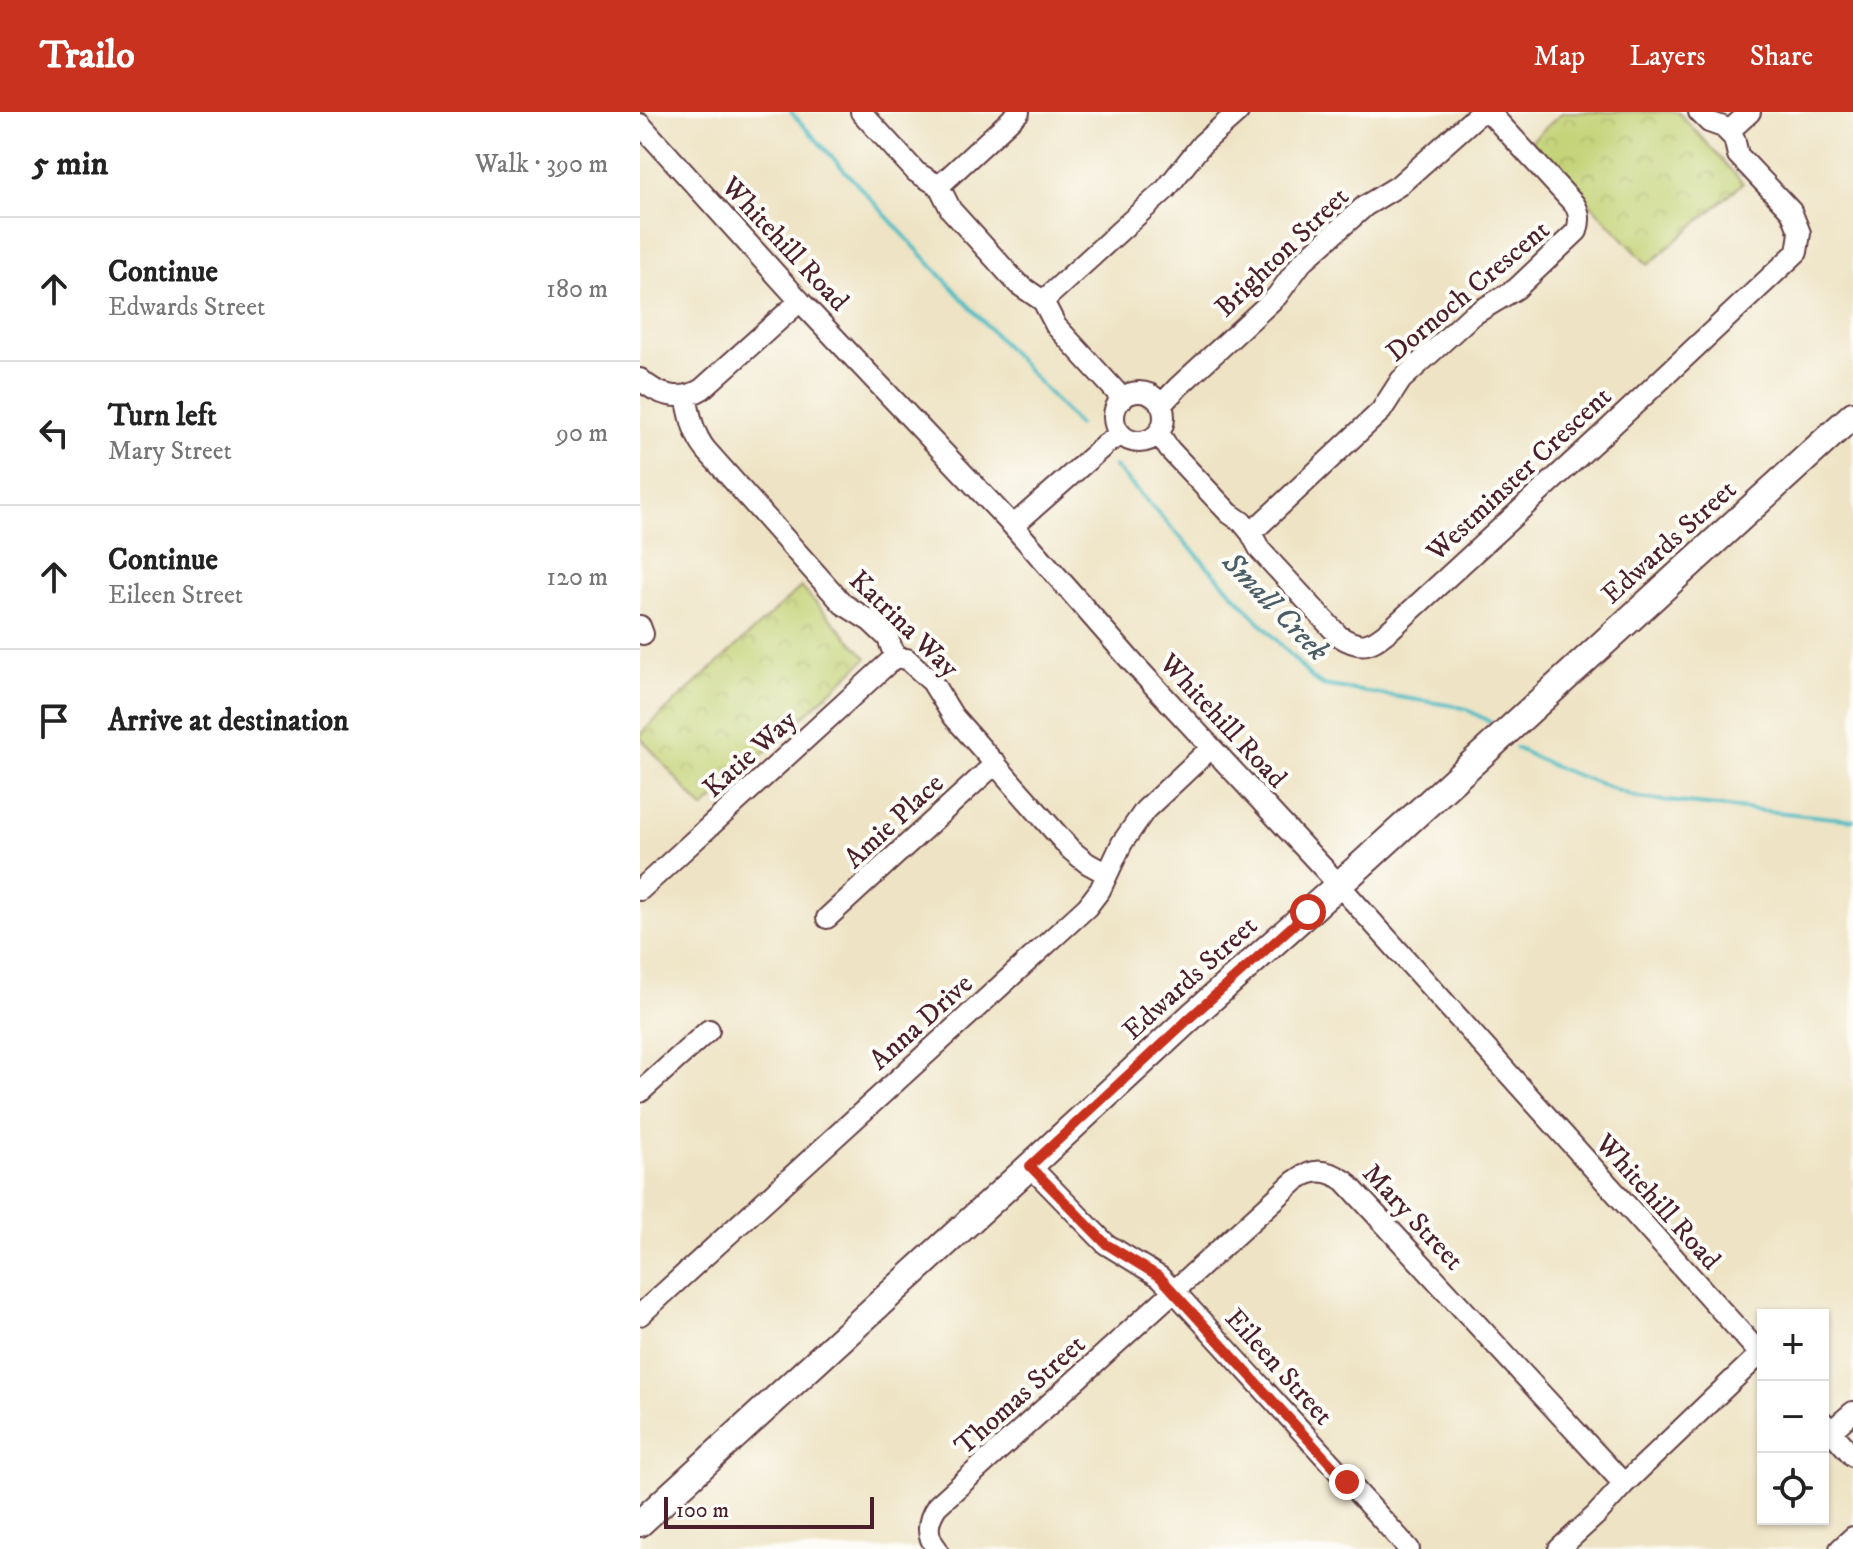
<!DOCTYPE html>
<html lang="en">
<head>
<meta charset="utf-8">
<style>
  :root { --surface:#fff; --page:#f6f6f6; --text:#222; --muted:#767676; --line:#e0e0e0; --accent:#c8321e }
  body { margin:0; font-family:"IM FELL DW Pica",serif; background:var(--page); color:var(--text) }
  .controls { position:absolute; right:24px; bottom:24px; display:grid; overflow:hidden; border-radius:0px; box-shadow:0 2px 6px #0004 }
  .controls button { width:72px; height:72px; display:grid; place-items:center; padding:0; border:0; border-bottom:2px solid var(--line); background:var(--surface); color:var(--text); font:40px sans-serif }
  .scale { position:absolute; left:24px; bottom:20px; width:210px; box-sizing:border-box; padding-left:8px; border:4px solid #4a1f2b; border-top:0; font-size:22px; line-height:28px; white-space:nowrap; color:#4a1f2b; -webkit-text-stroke:6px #fdfcf7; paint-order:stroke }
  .stop { position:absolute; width:24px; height:24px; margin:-18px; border:6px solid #c8321e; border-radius:50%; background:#fff }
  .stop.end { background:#c8321e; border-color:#fff; box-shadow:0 2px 8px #0008 }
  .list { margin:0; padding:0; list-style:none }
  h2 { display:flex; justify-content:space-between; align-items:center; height:104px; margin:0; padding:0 32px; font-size:34px }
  h2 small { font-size:26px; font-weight:400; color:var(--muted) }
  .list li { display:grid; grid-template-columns:52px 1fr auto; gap:24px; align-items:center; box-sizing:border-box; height:144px; padding:0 32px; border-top:2px solid var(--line) }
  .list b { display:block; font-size:30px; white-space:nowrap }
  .list p { margin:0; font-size:26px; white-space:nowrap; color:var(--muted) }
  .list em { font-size:26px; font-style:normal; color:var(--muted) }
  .icon { flex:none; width:44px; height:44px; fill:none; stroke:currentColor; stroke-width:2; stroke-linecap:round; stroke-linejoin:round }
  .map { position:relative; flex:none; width:1213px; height:1437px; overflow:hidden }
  header { display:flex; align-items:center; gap:48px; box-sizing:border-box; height:112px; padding:0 40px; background:var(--accent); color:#fff }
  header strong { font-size:38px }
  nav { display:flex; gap:44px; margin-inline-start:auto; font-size:28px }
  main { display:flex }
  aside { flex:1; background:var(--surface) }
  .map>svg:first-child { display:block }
</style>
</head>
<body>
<header>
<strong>Trailo</strong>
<nav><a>Map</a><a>Layers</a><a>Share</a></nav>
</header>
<main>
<aside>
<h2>5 min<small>Walk · 390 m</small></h2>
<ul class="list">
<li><svg class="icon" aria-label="ahead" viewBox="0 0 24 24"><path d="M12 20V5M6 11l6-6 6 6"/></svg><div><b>Continue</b><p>Edwards Street</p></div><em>180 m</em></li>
<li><svg class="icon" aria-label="left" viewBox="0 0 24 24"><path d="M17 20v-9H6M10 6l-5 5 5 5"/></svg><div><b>Turn left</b><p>Mary Street</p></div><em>90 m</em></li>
<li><svg class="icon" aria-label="ahead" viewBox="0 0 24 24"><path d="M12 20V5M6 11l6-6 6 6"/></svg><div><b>Continue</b><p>Eileen Street</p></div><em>120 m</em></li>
<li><svg class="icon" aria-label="arrive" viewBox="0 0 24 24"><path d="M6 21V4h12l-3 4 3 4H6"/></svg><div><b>Arrive at destination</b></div></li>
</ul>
</aside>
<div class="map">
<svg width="1213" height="1437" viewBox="0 0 1213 1437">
  <defs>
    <pattern id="park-crowns" width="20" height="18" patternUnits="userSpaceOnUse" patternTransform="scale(2)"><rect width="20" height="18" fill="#c3d274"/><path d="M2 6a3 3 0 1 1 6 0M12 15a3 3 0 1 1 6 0" fill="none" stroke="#a9b465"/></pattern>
  </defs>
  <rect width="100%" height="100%" fill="#fdfcf7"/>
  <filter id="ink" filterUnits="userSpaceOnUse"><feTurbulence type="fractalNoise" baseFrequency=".0125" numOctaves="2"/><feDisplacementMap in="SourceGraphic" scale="16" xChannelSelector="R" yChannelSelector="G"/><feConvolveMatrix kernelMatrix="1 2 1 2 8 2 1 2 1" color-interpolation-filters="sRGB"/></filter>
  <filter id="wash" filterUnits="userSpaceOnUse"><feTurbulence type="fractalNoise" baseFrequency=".006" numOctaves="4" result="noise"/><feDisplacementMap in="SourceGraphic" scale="32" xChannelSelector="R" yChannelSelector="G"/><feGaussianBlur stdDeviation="1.8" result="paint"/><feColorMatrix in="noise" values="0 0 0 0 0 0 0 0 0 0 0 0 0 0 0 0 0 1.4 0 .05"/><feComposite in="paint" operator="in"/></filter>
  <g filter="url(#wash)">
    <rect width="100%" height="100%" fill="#eee3c4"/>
    <!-- park -->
    <path fill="url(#park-crowns)" stroke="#867850" stroke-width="2" d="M923,0H1038L1103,71L1008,153L891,29Z
      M161,475L227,546L63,697L0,625V622Z"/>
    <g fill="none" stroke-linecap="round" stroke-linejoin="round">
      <!-- stream -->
      <path stroke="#4dbcc3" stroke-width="4" d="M151,0L438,313
        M474,354L672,566L683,573L815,594L826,597L850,610
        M876,636L915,655L998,686L1213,708"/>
    </g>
  </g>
  <g filter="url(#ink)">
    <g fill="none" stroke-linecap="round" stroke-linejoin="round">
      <defs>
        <path id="minor" d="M221,0L276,60L299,74L311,98L378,172L403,189L416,214L483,287
          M1059,0L1069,10L1083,15L1088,20
          M0,12L160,189L373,414L491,549L699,773L1123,1245
          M299,74L379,0
          M403,189L526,77L562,32L598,0
          M0,267C18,284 41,290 62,277L160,189
          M474 305a25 25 0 1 1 50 0a25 25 0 1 1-50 0Z
          M46,284C50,303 53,322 66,338L203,492L230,509L248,526L255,545L267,547L292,570L313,604L431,738L447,751L467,762
          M521,293L538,275L637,184L662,150L725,94L758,74L841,0
          M519,321L529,337L589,401L602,410L611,421L620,438L699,524C723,539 731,533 751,517L962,323L1157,140L1160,121L1151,99L1098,43L1094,26L1088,20L1110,0
          M373,414L466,332L481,322
          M611,421L741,299L761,268L831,204L876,177L937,119C940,109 940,102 935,93L849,0
          M0,514L3,522
          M0,778L255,545
          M187,806L356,651
          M0,980L69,918
          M390,1054L466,1132L520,1165L534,1179L655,1069C673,1056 687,1057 705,1069L984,1372
          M0,1203L447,795L460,778L482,731L505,698L571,636
          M1183,1310L1213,1344
          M1191,1319L1213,1300
          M297,1437C285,1422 287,1409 297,1394L534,1179L769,1437
          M919,1437L956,1403L984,1372L1120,1242
          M1200,1437L1213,1425"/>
        <path id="major" d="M0,1411L390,1054L553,903L721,753L1213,303"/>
      </defs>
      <!-- minor casing -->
      <use href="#minor" stroke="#633c42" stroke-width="24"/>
      <!-- major casing -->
      <use href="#major" stroke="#633c42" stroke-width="30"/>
      <!-- minor -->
      <use href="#minor" stroke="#fff" stroke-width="20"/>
      <!-- major -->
      <use href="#major" stroke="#fff" stroke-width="26"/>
    </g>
  </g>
  <g fill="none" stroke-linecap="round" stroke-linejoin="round" filter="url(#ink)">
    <!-- route -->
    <path stroke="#c8321e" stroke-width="10" d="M668,800L553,903L390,1054L466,1132L520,1165L707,1370"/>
  </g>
  <g text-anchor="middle" stroke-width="8" stroke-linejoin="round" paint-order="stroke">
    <!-- street labels -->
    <g font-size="28" fill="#4a1f2b" stroke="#fdfcf7">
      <text transform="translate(146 131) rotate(47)" y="10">Whitehill Road</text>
      <text transform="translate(641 139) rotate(-44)" y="10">Brighton Street</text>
      <text transform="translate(827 178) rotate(-40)" y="10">Dornoch Crescent</text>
      <text transform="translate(878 361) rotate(-43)" y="10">Westminster Crescent</text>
      <text transform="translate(1028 429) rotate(-42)" y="10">Edwards Street</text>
      <text transform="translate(265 511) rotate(44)" y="10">Katrina Way</text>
      <text transform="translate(584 608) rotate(47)" y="10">Whitehill Road</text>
      <text transform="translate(109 641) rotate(-42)" y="10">Katie Way</text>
      <text transform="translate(253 708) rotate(-43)" y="10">Amie Place</text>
      <text transform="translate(549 865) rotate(-42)" y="10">Edwards Street</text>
      <text transform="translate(280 909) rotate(-42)" y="10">Anna Drive</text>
      <text transform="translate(1019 1089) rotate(48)" y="10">Whitehill Road</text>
      <text transform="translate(774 1104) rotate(47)" y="10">Mary Street</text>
      <text transform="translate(640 1254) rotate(48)" y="10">Eileen Street</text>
      <text transform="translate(379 1282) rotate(-42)" y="10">Thomas Street</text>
    </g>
    <!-- water labels -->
    <g font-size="30" font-style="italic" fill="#4b5e68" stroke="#fdfcf7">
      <text transform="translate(636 494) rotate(46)" y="10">Small Creek</text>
    </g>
  </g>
</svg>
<div class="controls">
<button>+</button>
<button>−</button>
<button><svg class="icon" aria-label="locate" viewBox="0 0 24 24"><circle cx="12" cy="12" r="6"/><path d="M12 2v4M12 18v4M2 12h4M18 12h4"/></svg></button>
</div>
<div class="scale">100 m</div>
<div class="stop" style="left:668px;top:800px"></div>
<div class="stop end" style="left:707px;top:1370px"></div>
</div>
</main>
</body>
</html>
